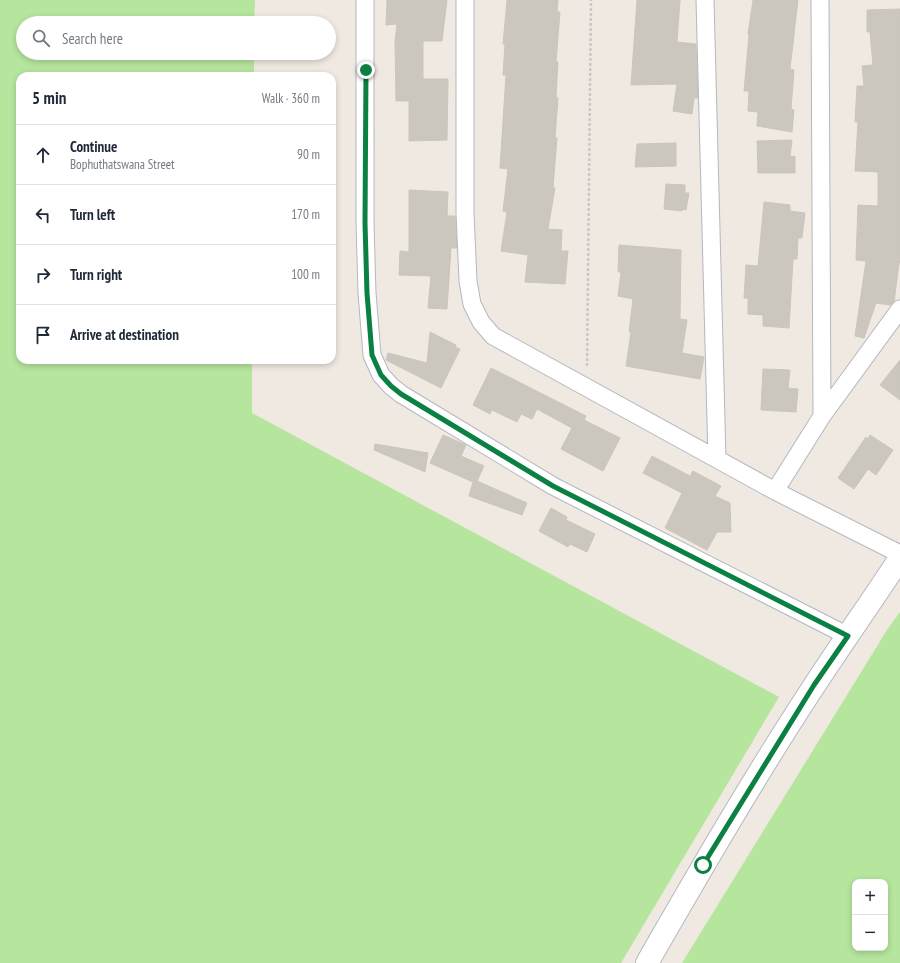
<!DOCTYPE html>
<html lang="en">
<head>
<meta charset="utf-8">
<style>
  :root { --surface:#fff; --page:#f2f2f3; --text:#1f2937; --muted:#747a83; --line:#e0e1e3 }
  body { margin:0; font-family:"PT Sans Narrow",sans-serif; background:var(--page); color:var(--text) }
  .controls { position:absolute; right:12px; bottom:12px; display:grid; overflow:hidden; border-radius:8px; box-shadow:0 2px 6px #0003 }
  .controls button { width:36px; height:36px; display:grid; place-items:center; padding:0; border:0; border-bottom:1px solid var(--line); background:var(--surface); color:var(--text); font:20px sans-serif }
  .stop { position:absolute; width:12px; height:12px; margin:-9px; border:3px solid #0b8043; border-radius:50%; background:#fff }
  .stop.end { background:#0b8043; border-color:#fff; box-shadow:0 1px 4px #0008 }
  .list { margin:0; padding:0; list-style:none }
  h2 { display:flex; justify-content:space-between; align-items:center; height:52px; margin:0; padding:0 16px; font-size:17px }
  h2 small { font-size:13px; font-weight:400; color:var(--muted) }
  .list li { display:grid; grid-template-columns:26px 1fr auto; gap:12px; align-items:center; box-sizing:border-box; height:60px; padding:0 16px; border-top:1px solid var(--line) }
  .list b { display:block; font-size:15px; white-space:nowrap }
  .list p { margin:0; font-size:13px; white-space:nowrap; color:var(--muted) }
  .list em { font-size:13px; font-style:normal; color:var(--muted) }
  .icon { flex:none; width:22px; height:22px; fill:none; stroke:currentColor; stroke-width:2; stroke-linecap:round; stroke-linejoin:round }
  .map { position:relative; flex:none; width:900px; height:963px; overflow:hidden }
  .search { position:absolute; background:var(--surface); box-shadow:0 2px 6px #0003; left:16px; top:16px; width:320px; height:44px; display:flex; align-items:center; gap:10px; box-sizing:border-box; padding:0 14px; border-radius:22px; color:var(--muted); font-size:15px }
  .panel { position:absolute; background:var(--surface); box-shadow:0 2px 6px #0003; left:16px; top:72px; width:320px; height:292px; border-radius:12px }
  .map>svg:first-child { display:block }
</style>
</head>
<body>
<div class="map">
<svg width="900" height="963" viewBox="0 0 900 963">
  <rect width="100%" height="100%" fill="#efe9e1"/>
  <!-- green -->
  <path fill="#b6e59e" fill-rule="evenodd" d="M0,0H255L254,23H23V53H254V76H20V360H252V413L779,697L621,963H0Z
    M900,612V963H682L887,630ZM855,882H885V948H855Z"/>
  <!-- building -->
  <path fill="#cbc7bf" stroke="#cbc5ba" d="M387,0H447L442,41H423V79H448L447,140L409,141V101H396L395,41L397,24L386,25Z
    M507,0H558L557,12H560L556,62H558L556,97L558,98L555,138H557L553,188H555L548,229L562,230L561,251H568L565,284L525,282L528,255L501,251L507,212L503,211L508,169L500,168L506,75H503L505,44H503Z
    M637,0H680L677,42L696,44L698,98H694L692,114L673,111L677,84L631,85Z
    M753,0H798L790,69L794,70L791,109L794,110L792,132L757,126L758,112L748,111L749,91H744L749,35L748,34Z
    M900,9V263H899L894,302L890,305L876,303L864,338L855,336L866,261L856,260L858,205L878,206V172L855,171L858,122H855L857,86H864L862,66L873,65L870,32H867V10Z
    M792,140L790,157L795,156V173H758L757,141Z
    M676,143V166L635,167L637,144Z
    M666,184L685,185V193H689L686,210L682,209V211L664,209Z
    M409,190L448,192L447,216H455L457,248H451L447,309L428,308L431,276L399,275L400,251L409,252Z
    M764,202L790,205V211L805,213L802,238H798L797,259H793L789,328L763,326V315L748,314V298H744L746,265L758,266Z
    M619,245L681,250L680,319L687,320L682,353L704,357L700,379L626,366L631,332H629L633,299L618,296L621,272H618Z
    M430,332L456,345L455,347L460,349L441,388L386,360L388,353L427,363Z
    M900,360V400L880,385Z
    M491,368L586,416L584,420L620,438L603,471L561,449L572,428L537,409L532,419L521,414L517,422L492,410L490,414L473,405Z
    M763,369L790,370L788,388L798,389L796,412L761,410Z
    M443,435L466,445L461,456L484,466L477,481L527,503L522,515L469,496L473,482L430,463Z
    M870,435L893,450L876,475L868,469L854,489L838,478L866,437L868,439Z
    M375,444L428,453L425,472L374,450Z
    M652,456L690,476L693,471L721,486L715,496L730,503L731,532H717L707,550L665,528L682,493L643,473Z
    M551,508L567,517L566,520L595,534L587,552L570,544L568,547L539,531Z"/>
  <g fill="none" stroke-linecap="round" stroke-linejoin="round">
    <defs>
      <path id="minor" d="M365,0V223L367,293L372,355L381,375L391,386L401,394L553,486L848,636
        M465,0V213L468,281L472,304L481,322L493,336L775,491L900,554
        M705,0L717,459
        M820,0L822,416
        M775,491L822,416L900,309"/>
      <path id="tertiary" d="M647,963C701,869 755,776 814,686C842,643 872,601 900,558"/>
    </defs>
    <!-- minor casing -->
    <use href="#minor" stroke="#b4b7c1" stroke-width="19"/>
    <!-- tertiary casing -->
    <use href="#tertiary" stroke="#b4b7c1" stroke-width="24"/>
    <!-- path -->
    <path stroke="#c9c9c9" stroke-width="2.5" stroke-dasharray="3 2" stroke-linecap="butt" d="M587,366L591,0"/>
    <!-- minor -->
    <use href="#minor" stroke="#fff" stroke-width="17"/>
    <!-- tertiary -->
    <use href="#tertiary" stroke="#fff" stroke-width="22"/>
  </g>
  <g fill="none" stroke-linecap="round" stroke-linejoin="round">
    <!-- route -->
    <path stroke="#0b8043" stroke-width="5" d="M366,70L365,223L367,293L372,355L381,375L391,386L401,394L553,486L848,636L814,685L703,865"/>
  </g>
</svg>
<div class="controls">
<button>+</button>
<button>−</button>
</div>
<div class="stop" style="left:703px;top:865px"></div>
<div class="stop end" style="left:366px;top:70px"></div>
<div class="search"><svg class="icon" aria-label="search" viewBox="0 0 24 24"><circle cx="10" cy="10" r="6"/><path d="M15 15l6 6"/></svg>Search here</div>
<section class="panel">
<h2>5 min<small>Walk · 360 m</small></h2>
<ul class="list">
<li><svg class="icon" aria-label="ahead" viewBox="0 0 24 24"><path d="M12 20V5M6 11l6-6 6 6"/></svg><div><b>Continue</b><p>Bophuthatswana Street</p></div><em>90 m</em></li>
<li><svg class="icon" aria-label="left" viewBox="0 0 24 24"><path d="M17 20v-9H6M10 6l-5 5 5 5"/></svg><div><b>Turn left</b></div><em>170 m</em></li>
<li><svg class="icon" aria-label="right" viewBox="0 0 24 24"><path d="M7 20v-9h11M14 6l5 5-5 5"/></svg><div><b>Turn right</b></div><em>100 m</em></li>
<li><svg class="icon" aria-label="arrive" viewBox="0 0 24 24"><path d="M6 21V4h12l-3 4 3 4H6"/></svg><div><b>Arrive at destination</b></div></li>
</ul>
</section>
</div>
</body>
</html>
